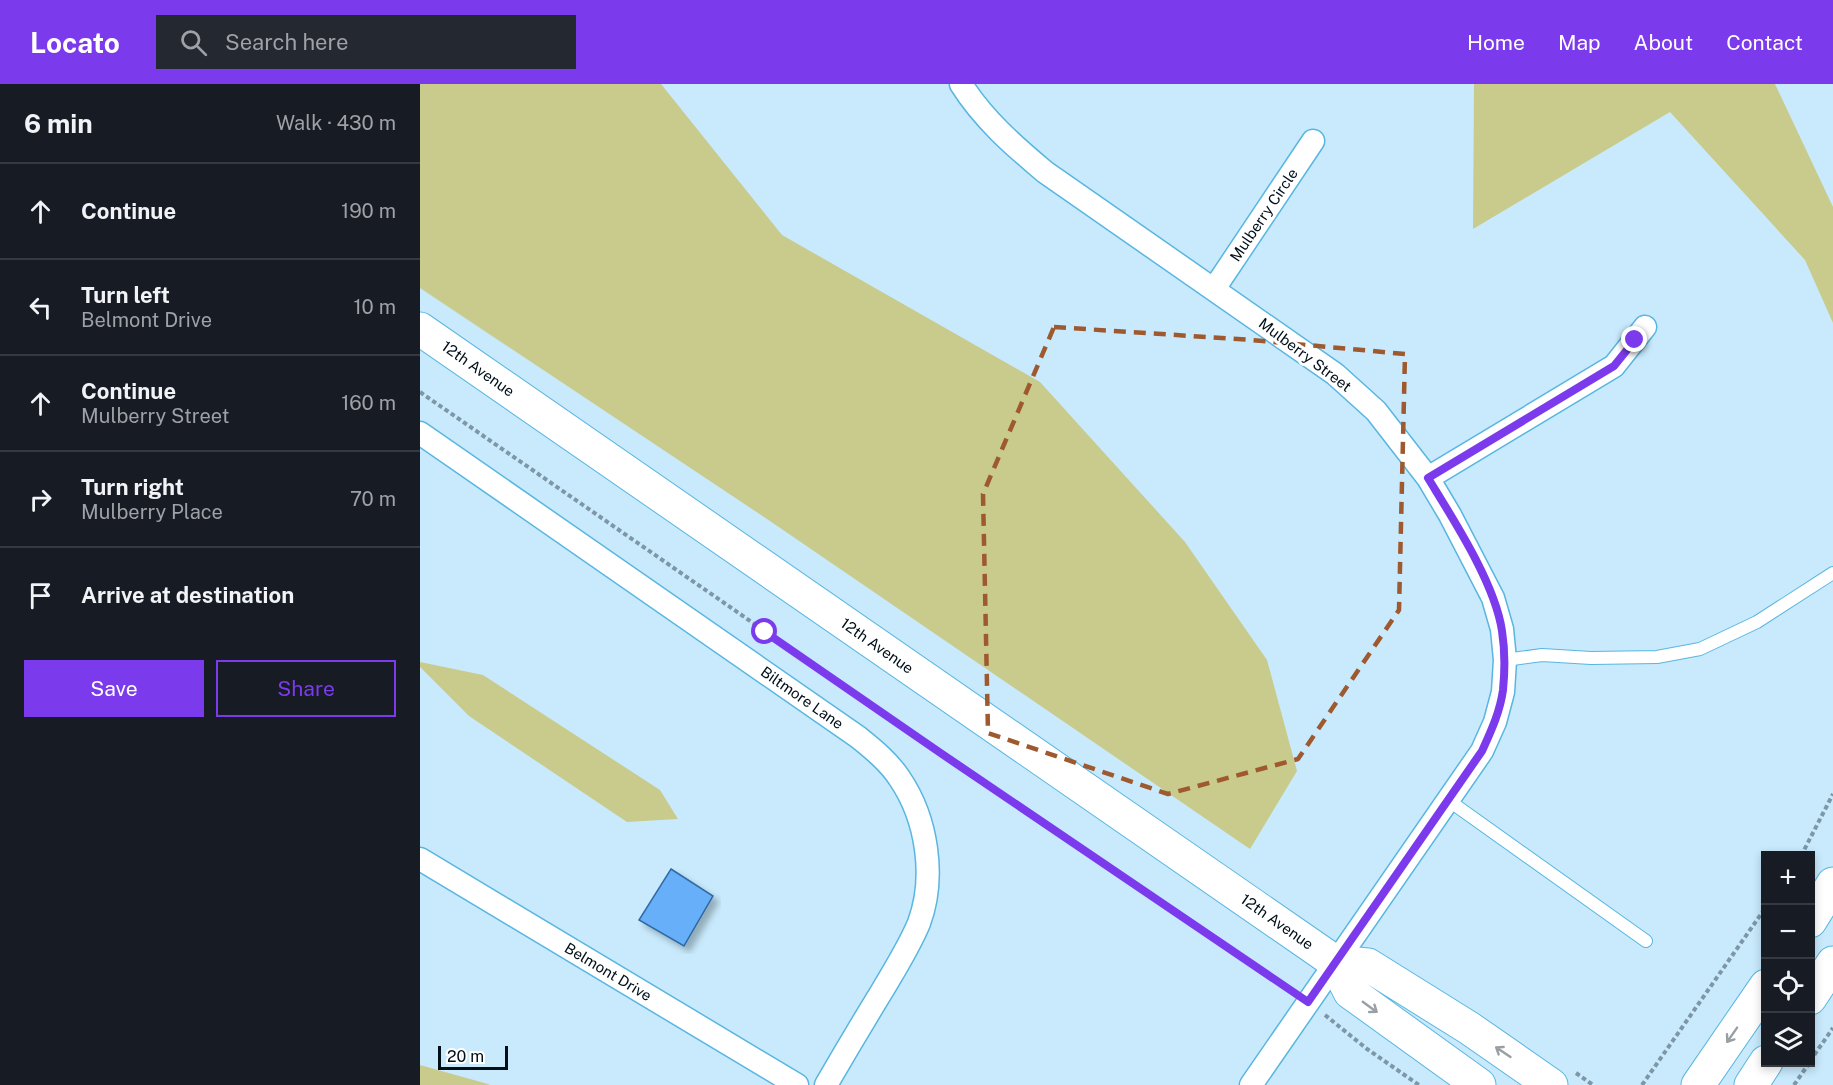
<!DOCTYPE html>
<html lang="en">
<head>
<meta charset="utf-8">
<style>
  :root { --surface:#171b24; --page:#242831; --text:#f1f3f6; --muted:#9ea1a6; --line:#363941; --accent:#7c3aed }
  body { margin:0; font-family:"Public Sans",sans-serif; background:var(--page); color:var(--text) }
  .controls { position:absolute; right:18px; bottom:18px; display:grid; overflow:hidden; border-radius:0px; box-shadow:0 3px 9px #0003 }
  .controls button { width:54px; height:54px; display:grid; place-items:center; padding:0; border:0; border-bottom:2px solid var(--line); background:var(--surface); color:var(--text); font:30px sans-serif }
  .scale { position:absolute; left:18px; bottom:15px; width:70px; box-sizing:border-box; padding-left:6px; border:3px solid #000f18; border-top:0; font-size:16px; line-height:21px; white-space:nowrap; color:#000f18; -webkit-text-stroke:4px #fff; paint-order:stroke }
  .stop { position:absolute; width:18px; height:18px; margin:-14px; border:4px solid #7c3aed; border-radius:50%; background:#fff }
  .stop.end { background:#7c3aed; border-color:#fff; box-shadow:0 2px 6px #0008 }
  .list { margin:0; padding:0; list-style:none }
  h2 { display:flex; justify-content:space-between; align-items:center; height:78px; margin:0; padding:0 24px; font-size:26px }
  h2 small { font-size:20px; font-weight:400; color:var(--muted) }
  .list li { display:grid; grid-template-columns:39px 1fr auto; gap:18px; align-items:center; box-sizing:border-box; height:96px; padding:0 24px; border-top:2px solid var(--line) }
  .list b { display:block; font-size:22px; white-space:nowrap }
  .list p { margin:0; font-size:20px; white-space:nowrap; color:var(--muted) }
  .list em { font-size:20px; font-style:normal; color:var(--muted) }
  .actions { display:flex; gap:12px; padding:18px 24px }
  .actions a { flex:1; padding:14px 0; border:2px solid var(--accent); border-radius:0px; text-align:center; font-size:21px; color:var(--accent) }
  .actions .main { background:var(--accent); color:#fff }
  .icon { flex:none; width:33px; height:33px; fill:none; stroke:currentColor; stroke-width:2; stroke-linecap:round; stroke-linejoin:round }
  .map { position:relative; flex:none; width:1413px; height:1001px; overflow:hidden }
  header { display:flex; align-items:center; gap:36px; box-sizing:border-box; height:84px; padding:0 30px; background:var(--accent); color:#fff }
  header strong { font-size:28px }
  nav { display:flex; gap:33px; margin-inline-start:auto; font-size:21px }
  .search { width:420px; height:54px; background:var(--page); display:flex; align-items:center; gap:15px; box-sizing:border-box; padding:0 21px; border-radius:0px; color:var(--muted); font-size:22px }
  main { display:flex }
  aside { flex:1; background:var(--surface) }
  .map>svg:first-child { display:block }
</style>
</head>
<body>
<header>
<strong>Locato</strong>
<div class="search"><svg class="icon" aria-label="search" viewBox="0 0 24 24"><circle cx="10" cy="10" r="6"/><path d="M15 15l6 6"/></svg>Search here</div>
<nav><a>Home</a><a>Map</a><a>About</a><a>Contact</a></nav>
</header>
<main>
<aside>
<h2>6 min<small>Walk · 430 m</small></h2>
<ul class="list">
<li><svg class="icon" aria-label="ahead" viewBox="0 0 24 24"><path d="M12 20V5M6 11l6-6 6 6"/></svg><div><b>Continue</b></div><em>190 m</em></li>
<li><svg class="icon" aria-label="left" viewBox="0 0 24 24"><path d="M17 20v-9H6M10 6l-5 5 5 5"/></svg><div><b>Turn left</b><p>Belmont Drive</p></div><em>10 m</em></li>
<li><svg class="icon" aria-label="ahead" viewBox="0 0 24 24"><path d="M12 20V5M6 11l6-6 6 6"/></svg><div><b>Continue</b><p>Mulberry Street</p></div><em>160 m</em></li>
<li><svg class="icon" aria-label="right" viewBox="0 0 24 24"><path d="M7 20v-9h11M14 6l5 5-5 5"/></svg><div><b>Turn right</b><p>Mulberry Place</p></div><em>70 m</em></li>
<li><svg class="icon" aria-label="arrive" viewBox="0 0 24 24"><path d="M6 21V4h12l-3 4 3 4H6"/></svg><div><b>Arrive at destination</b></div></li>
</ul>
<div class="actions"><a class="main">Save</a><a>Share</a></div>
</aside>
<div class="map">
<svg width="1413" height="1001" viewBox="0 0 1413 1001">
  <defs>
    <filter id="shadow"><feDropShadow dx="5.5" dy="5.5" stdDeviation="3" flood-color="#0004"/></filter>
  </defs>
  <rect width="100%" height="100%" fill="#c8eafc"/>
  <!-- green -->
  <path fill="#c8cb8c" d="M0,0H241L362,151L620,298L765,458L847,576L877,687L830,765L347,435L0,204Z
    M1054,0H1355L1413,123V239L1385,176L1250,28L1053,145Z
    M0,578L63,591L240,706L258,735L207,738L49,632L0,583Z
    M0,981L68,1000L70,1001H0Z"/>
  <!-- building -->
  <path fill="#68aff9" stroke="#306aa2" stroke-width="1.5" filter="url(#shadow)" d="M251,785L293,812L264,862L219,836Z"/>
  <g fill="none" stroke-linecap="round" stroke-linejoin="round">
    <defs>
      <path id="lane" d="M1085,576L1122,571L1171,574L1237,573L1280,565L1337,538L1413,489
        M1028,716L1226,857"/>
      <path id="street" d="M541,0C563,35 594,62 625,88L915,290L956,327L1008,394L1030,431L1073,514L1082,545L1085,576L1083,608L1075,638L1062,667L831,1001
        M794,205L893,57
        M0,349L438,653C453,665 469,678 480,695C507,735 516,793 499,839C489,863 475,885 462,907C443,938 424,970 406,1001
        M1008,394L1194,282L1225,243
        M0,775L377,1001"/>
      <path id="secondary" d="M0,245L915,878L948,881L1049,944L1131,1001
        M1390,837L1413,800
        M915,878L930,908L1059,1001
        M1390,914L1413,879
        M1278,1001L1346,902
        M1331,1001L1346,978"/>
    </defs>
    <!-- lane casing -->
    <use href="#lane" stroke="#58b6e1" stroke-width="14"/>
    <!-- street casing -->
    <use href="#street" stroke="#58b6e1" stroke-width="25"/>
    <!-- secondary casing -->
    <use href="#secondary" stroke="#58b6e1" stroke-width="35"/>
    <!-- path -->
    <path stroke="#7d97a6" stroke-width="4" stroke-dasharray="4.5 3" stroke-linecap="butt" d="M0,308L522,670L870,905
      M1381,772L1413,710
      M905,931L947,965L999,1001
      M1390,977L1413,944
      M1156,989L1173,1001
      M1222,1001L1346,823
      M1374,1001L1390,978"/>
    <!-- lane -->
    <use href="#lane" stroke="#fff" stroke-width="12"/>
    <!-- street -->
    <use href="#street" stroke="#fff" stroke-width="22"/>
    <!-- secondary -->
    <use href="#secondary" stroke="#fff" stroke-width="33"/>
  </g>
  <!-- one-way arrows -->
  <defs><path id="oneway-shaft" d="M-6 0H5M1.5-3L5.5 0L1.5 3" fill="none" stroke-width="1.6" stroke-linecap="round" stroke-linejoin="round" transform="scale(1.5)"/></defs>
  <g stroke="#999fa3">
    <use href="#oneway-shaft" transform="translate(950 923) rotate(36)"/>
    <use href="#oneway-shaft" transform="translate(1312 951) rotate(125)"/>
    <use href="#oneway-shaft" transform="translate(1083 968) rotate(-146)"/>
  </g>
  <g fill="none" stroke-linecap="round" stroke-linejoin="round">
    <!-- route -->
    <path stroke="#7c3aed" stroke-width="8" d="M345,548L522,670L888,918L1062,667C1071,647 1080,628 1083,606C1085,586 1085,566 1082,547C1075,499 1033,435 1008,394L1194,282L1215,256"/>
  </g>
  <!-- marked area -->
  <path fill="none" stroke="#9e592e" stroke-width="4.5" stroke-dasharray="12 8" stroke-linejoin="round" d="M634,243L832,256L985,270L979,526L878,675L748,710L568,649L563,410Z"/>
  <g text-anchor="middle" stroke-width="6" stroke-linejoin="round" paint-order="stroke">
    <!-- street labels -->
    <g font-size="15" fill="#000f18" stroke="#fff">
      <text transform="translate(844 131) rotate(-56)" y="5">Mulberry Circle</text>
      <text transform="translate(885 271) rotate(37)" y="5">Mulberry Street</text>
      <text transform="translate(58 285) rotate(35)" y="5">12th Avenue</text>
      <text transform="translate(457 562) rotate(35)" y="5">12th Avenue</text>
      <text transform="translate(382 614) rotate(35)" y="5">Biltmore Lane</text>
      <text transform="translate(857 838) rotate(35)" y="5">12th Avenue</text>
      <text transform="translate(188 888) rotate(31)" y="5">Belmont Drive</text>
    </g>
  </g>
</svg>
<div class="controls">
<button>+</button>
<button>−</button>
<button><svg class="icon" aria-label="locate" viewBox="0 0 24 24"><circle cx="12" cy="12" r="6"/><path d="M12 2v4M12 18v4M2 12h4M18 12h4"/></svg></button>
<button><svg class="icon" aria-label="layers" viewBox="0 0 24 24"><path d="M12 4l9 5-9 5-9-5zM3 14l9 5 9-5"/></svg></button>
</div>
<div class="scale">20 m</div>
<div class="stop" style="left:345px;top:548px"></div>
<div class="stop end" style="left:1215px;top:256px"></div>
</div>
</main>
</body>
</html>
